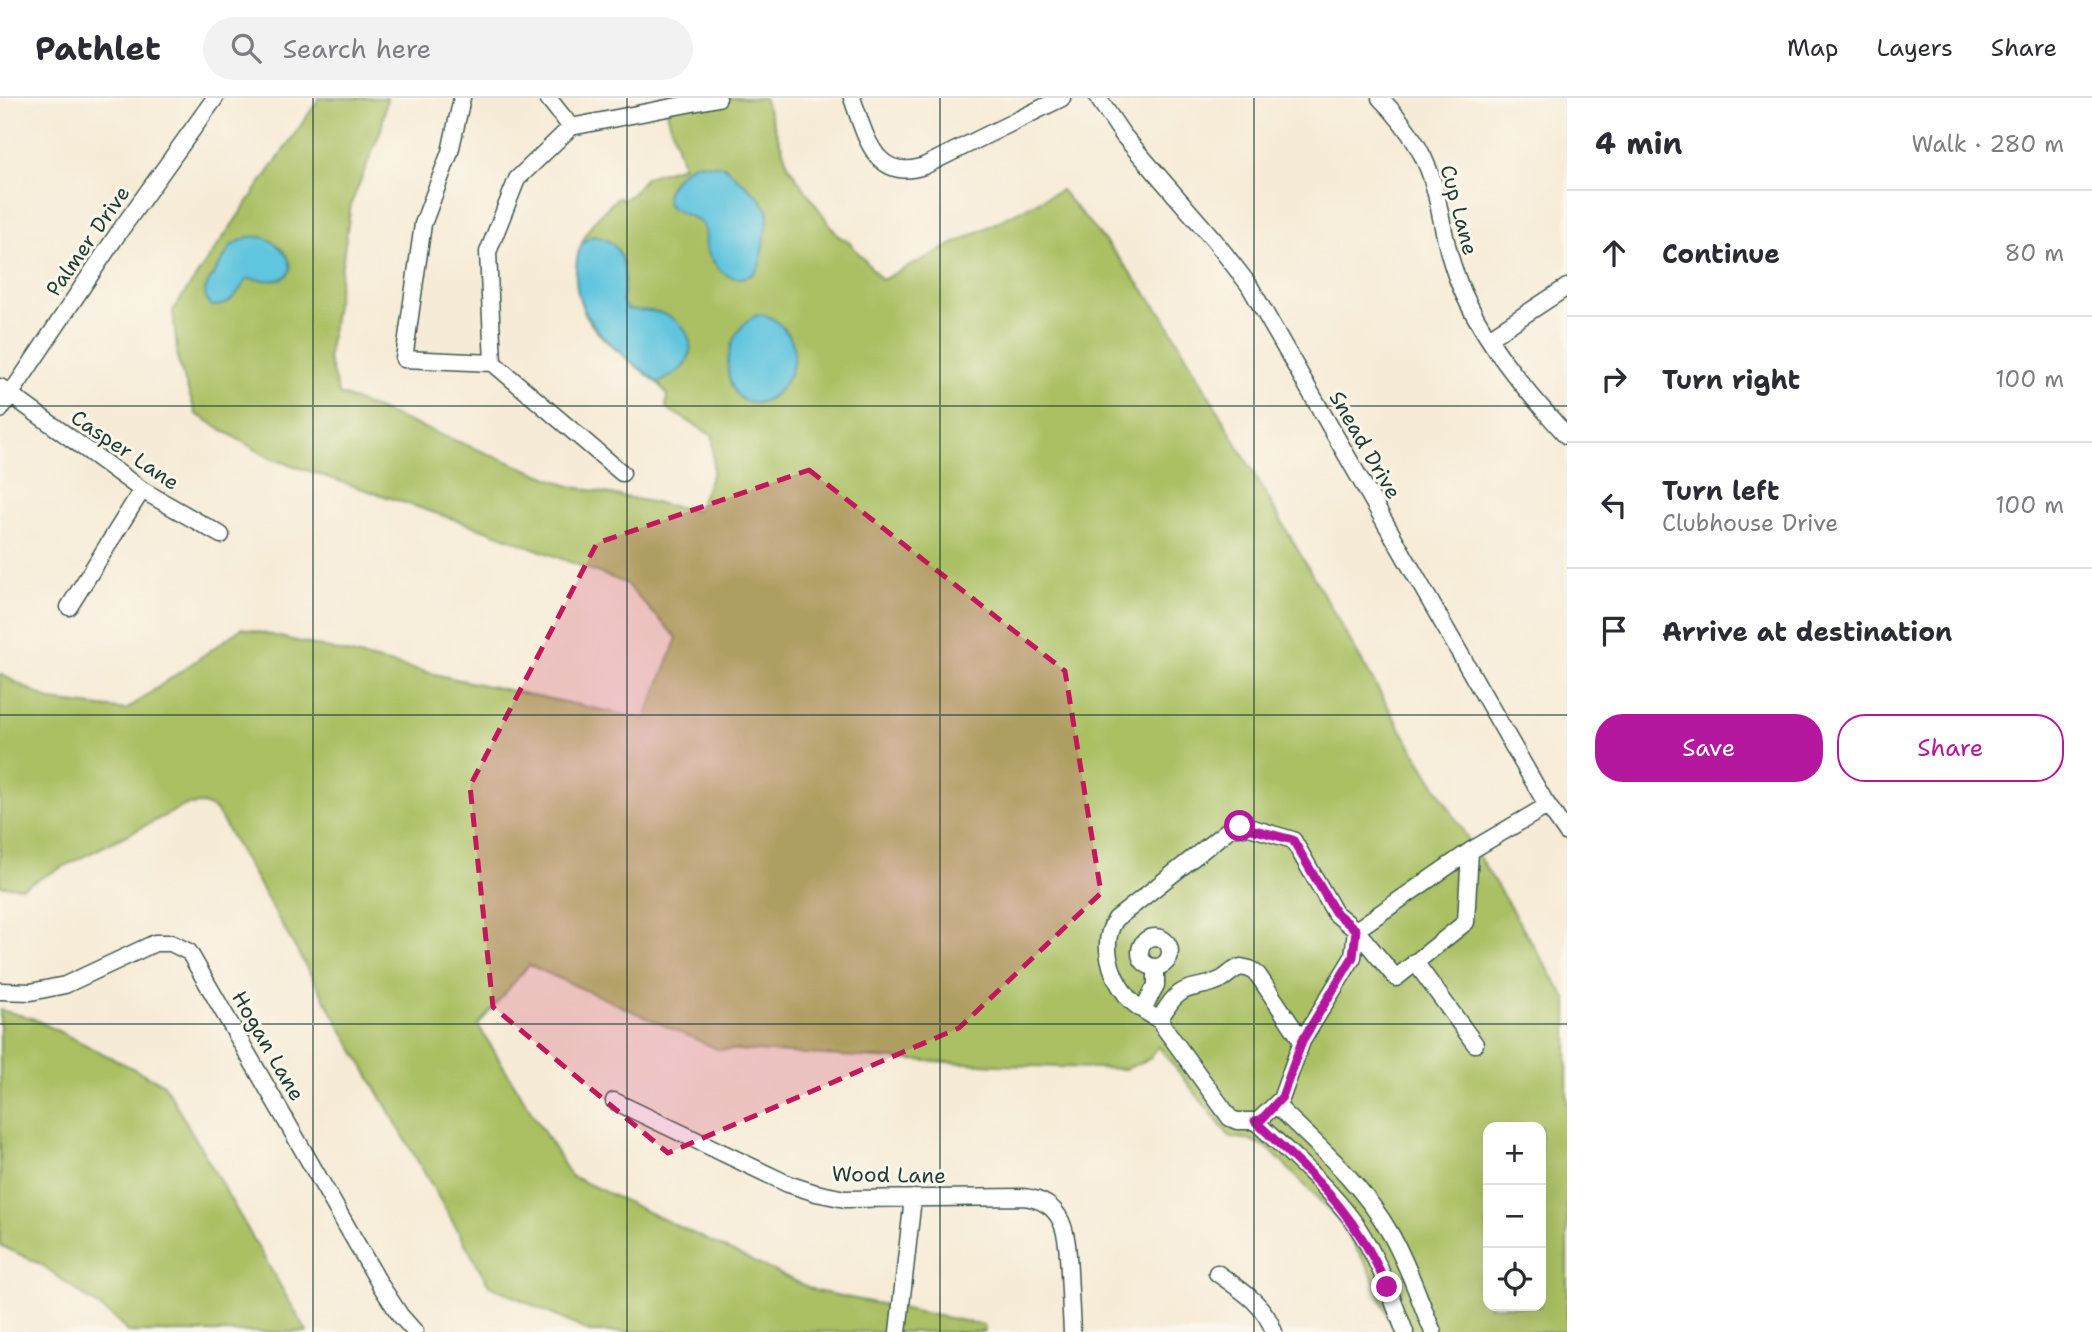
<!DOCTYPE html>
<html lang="en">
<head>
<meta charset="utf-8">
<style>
  :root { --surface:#fff; --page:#f2f2f3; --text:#2b2b33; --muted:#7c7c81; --line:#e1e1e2; --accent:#b5179e }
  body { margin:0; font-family:"Shantell Sans",sans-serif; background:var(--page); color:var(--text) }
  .controls { position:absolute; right:21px; bottom:21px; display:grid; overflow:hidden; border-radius:14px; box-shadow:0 7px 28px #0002 }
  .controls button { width:63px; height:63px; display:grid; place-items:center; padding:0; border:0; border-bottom:2px solid var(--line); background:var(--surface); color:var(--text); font:35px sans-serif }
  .stop { position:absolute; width:21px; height:21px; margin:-16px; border:5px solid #b5179e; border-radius:50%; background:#fff }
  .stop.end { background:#b5179e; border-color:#fff; box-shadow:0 2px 7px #0008 }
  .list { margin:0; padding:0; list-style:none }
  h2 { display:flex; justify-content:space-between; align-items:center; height:91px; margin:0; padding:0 28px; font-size:30px }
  h2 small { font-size:23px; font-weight:400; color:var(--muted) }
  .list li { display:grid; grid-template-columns:46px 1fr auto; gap:21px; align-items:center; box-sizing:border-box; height:126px; padding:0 28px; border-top:2px solid var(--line) }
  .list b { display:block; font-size:26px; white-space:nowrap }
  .list p { margin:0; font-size:23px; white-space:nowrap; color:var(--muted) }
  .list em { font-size:23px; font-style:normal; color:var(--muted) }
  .actions { display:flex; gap:14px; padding:21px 28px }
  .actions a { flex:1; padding:16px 0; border:2px solid var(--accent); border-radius:28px; text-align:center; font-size:24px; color:var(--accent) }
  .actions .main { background:var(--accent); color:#fff }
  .icon { flex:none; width:38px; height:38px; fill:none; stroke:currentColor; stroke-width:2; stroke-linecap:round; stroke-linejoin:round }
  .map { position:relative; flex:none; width:1567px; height:1234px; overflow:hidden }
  header { display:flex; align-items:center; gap:42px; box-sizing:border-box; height:98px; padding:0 35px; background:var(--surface); border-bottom:2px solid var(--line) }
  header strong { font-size:33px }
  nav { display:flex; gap:38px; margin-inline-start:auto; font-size:24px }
  .search { width:490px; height:63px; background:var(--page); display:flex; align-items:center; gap:18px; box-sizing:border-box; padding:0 24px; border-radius:38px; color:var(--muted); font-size:26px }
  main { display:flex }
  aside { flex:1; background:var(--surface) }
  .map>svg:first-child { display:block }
</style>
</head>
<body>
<header>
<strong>Pathlet</strong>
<div class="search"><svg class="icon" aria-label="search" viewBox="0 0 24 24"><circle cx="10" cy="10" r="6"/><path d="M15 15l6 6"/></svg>Search here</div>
<nav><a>Map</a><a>Layers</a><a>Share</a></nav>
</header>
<main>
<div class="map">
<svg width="1567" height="1234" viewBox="0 0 1567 1234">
  <rect width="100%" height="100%" fill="#fbf7ec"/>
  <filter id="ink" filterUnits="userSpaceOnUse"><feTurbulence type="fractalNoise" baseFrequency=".0143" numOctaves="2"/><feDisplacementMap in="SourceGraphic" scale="14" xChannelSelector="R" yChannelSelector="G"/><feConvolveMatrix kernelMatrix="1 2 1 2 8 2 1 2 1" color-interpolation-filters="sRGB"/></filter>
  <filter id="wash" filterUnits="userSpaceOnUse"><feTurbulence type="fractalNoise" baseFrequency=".00686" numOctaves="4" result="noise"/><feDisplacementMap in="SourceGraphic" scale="28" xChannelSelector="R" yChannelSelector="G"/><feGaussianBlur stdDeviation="1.57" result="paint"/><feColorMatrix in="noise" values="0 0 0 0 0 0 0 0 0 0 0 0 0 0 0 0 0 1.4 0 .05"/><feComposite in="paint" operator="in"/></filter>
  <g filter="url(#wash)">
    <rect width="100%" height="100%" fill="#f6ebd6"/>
    <!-- green -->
    <path fill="#aac064" stroke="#647e4c" stroke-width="2" fill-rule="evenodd" d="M318,0H387L381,32L351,106L328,260L339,296L569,388L697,413L713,374V338L666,310L667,297L661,288C642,272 621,257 603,240C572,210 568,161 592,126C599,116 610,108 618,99L623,102L632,96L646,79L683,68L667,14L657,0H764L789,69L838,138L848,143L882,182L1061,92L1120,161L1164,219L1403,635L1567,902V1234H1394L1370,1173L1338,1121L1269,1051L1251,1042L1230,1039L1158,948L1151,960L1126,971L999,967L717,951L529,867L478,927L571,1078L816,1193L984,1227L985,1234H590L489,1187L216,712L204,706L186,707L23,789L0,788V576L52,603L126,612L242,530L460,582L645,621L677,540L625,485L489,433L270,360L196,316L178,263L173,212L317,4ZM1488,1029H1541V1208H1488Z
      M0,912L32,920L164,986L307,1234H127L117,1222L42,1167L0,1147Z"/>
    <!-- water -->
    <path fill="#61c5de" stroke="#408189" stroke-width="2" d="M696,65L724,68L758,98L768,112C769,122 766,130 764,139C761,157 764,178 740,180C732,180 725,177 720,172C715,165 708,158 706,149C705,142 707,135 703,128C694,113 655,116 669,90C676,78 684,70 696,65Z
      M594,138C627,143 627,178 622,203L627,211C638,214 649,211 660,215C685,222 701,248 682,270C675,277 666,280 659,285C619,253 567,222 577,162C579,149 582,142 594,138Z
      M248,139C254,139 260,138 265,140C280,145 304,171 281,181C272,185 257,180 247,181C237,195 231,209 211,208L206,201L205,192L209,183L232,147Z
      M759,216C771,218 777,223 785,232C816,267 760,331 735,294C719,269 731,228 759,216Z"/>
  </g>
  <g filter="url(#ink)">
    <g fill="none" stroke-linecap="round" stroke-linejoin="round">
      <defs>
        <path id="minor" d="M462,0L450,54L423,126L404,261L493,265
          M548,0L571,29
          M852,0C865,35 874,85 924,68L1062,0
          M1098,0L1123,37L1214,142L1249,187L1544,702L1567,735
          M1380,0C1407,27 1428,59 1436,96C1443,127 1447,156 1459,185C1483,243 1525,292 1567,338
          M1489,240L1567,189
          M493,265L488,154L517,81L571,29L718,0
          M493,265L622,375
          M0,289L142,392L221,437
          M0,312L119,134L215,0
          M69,509L142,392
          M1356,832L1396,880L1466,824L1470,753
          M1140 854a15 15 0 1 1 30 0a15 15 0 1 1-30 0Z
          M1415,864L1475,946
          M1241,869L1250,871L1258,877L1302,943L1281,1001L1258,1023H1237L1230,1020L1163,928C1159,918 1163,916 1168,908C1184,883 1200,893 1222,881C1229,877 1233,871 1241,869Z
          M0,893L31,894L65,887L155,845H171L189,854L381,1188L400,1217L415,1234
          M1143,911L1156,887V870
          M1161,923C1150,916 1133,908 1126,897C1110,876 1100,844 1116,821L1232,729H1249L1293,742L1335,815L1356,832L1470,753L1547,708
          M1302,943L1353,859L1356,832
          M614,1003L788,1086L816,1095L845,1101L1023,1099C1067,1103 1067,1139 1069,1174C1070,1194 1071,1214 1072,1234
          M1276,1007C1317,1047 1361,1084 1390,1135C1408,1166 1419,1201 1433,1234
          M1255,1023C1290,1056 1328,1088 1356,1127C1378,1160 1391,1198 1405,1234
          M1217,1175C1241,1192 1264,1205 1274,1234
          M898,1234L913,1100"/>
      </defs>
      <!-- minor casing -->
      <use href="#minor" stroke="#3f574c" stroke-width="19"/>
      <!-- minor -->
      <use href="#minor" stroke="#fff" stroke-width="16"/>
    </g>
  </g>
  <g fill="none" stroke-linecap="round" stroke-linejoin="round" filter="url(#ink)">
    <!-- route -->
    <path stroke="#b5179e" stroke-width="9" d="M1240,728L1293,742L1335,814L1356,832L1353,859L1302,943L1282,999L1262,1021L1255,1023C1313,1079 1355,1112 1387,1189"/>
  </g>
  <!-- marked area -->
  <path fill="#c2185b" fill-opacity="0.2" stroke="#c2185b" stroke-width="5" stroke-dasharray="14 9" stroke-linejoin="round" d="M809,372L1065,573L1101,795L959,930L668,1055L493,909L470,688L597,445Z"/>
  <!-- grid -->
  <path fill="none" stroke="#1f3d34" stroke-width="2" stroke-opacity="0.55" d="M313,0V1234M627,0V1234M940,0V1234M1254,0V1234M0,308H1567M0,617H1567M0,926H1567"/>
  <g text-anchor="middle" stroke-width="6" stroke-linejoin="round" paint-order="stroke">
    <!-- street labels -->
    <g font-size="21" fill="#1f3d34" stroke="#fbf7ec">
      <text transform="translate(1459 112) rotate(75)" y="7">Cup Lane</text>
      <text transform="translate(88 143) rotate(-55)" y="7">Palmer Drive</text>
      <text transform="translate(1365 347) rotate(60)" y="7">Snead Drive</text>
      <text transform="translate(125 352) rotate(34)" y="7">Casper Lane</text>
      <text transform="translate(268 948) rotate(60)" y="7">Hogan Lane</text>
      <text transform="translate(889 1077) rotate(1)" y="7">Wood Lane</text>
    </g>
  </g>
</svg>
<div class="controls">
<button>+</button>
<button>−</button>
<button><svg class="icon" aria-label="locate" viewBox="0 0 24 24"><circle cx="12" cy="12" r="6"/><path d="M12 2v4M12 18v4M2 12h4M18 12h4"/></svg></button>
</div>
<div class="stop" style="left:1240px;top:728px"></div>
<div class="stop end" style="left:1387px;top:1189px"></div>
</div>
<aside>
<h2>4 min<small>Walk · 280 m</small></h2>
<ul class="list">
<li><svg class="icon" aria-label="ahead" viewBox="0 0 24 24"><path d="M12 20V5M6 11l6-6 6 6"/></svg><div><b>Continue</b></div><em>80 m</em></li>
<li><svg class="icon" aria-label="right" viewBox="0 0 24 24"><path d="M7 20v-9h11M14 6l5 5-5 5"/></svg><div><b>Turn right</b></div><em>100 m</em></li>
<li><svg class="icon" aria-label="left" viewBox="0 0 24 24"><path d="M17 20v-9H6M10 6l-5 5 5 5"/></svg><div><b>Turn left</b><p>Clubhouse Drive</p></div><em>100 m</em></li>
<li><svg class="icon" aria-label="arrive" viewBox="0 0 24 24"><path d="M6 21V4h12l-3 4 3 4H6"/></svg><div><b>Arrive at destination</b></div></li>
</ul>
<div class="actions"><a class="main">Save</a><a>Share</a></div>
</aside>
</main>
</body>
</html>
